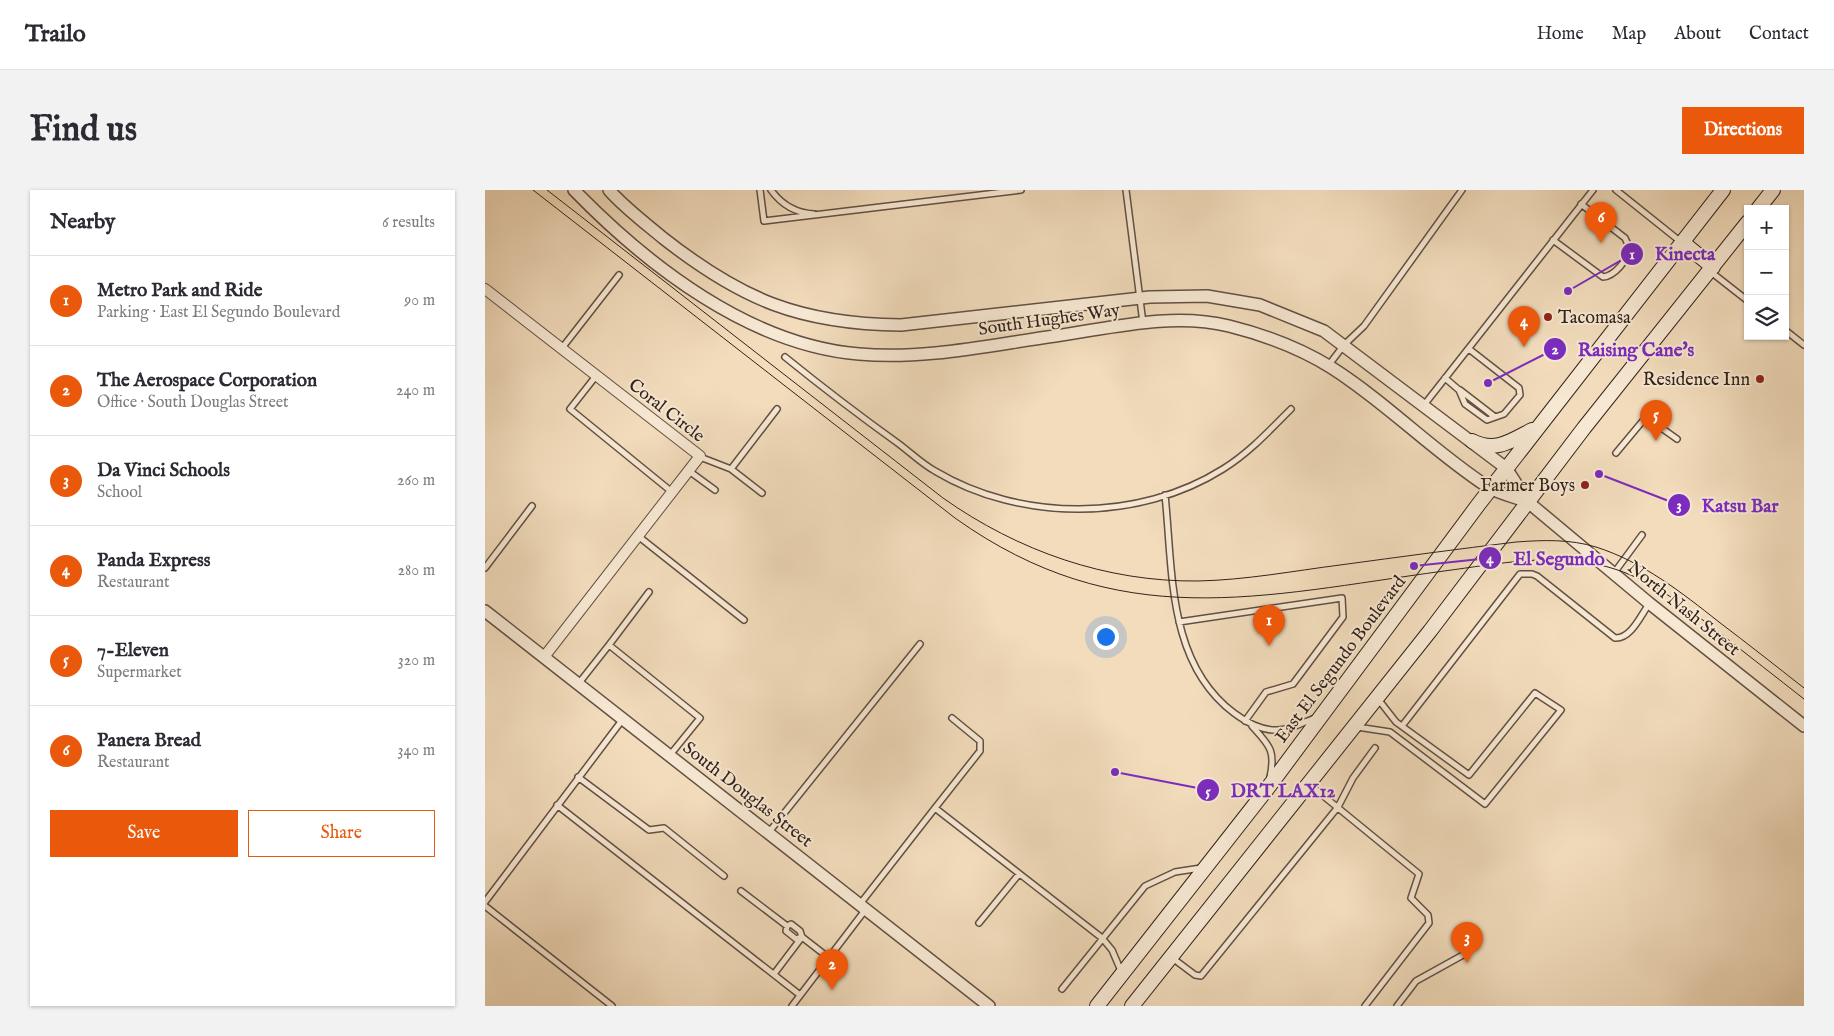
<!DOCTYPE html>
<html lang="en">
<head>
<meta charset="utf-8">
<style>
  :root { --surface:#fff; --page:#f2f2f3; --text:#2b2b33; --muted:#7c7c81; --line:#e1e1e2; --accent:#ea580c }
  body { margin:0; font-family:"IM FELL English",serif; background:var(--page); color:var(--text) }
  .controls { position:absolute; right:15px; top:15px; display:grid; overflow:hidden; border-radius:0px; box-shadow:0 1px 4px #0004 }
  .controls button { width:45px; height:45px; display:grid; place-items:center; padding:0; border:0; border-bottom:1px solid var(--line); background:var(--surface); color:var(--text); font:25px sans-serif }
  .you { position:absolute; left:620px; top:446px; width:18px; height:18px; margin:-12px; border:4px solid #fff; border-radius:50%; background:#1a73e8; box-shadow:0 0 0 8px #1a73e833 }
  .badge { display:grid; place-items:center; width:32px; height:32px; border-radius:50%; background:var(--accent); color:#fff; font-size:16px; font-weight:700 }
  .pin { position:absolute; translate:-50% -41px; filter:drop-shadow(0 1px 2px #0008) }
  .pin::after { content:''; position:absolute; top:26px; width:18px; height:15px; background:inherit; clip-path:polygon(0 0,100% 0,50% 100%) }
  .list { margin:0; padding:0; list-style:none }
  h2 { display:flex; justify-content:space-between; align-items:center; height:65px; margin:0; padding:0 20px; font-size:21px }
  h2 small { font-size:16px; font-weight:400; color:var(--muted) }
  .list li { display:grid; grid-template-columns:32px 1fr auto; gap:15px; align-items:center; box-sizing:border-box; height:90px; padding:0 20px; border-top:1px solid var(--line) }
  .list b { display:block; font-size:19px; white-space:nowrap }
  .list p { margin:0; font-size:16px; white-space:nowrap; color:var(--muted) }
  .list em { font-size:16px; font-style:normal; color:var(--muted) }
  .actions { display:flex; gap:10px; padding:15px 20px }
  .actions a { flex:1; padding:11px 0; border:1px solid var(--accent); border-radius:0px; text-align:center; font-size:18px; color:var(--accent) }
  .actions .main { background:var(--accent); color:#fff }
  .icon { flex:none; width:28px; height:28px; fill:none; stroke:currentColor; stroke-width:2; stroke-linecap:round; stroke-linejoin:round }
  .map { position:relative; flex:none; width:1319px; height:816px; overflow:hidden; border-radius:0px }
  header { display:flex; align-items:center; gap:30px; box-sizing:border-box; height:70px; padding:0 25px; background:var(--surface); border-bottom:1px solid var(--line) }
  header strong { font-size:24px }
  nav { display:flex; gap:28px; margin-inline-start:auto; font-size:18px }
  .intro { display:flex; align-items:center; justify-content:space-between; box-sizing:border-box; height:120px; padding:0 30px }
  h1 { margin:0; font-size:35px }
  .button { padding:12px 22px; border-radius:0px; background:var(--accent); color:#fff; font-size:18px; font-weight:700 }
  main { display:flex; gap:30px; padding:0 30px }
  aside { flex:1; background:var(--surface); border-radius:0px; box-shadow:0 1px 4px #0004 }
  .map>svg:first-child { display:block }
</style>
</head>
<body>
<header>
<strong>Trailo</strong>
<nav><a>Home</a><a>Map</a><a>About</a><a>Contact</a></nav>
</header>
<div class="intro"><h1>Find us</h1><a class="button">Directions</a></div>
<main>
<aside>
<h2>Nearby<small>6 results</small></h2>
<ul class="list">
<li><span class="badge">1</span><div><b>Metro Park and Ride</b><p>Parking · East El Segundo Boulevard</p></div><em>90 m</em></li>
<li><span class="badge">2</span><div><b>The Aerospace Corporation</b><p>Office · South Douglas Street</p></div><em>240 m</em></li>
<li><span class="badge">3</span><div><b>Da Vinci Schools</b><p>School</p></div><em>260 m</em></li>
<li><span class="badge">4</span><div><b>Panda Express</b><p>Restaurant</p></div><em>280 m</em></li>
<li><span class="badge">5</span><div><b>7-Eleven</b><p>Supermarket</p></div><em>320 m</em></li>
<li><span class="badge">6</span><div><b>Panera Bread</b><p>Restaurant</p></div><em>340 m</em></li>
</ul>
<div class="actions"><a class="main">Save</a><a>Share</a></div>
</aside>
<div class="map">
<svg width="1319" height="816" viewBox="0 0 1319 816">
  <rect width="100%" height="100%" fill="#f2dcbc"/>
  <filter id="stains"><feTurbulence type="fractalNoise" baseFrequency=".004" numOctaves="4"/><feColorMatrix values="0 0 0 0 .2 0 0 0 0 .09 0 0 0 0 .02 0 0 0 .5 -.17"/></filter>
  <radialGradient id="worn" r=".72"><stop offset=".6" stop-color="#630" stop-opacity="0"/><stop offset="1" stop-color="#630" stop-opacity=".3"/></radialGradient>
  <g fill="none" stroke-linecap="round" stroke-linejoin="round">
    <defs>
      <path id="service" d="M275,0L279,31L536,0
        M286,0C296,14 311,23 329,24
        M641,0L658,133
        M1131,0L1196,52
        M1068,50L1118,87C1130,86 1142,70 1145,59L1140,48L1096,14
        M1226,82L1263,111
        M1300,140L1319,155
        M77,158L134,85
        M300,167C337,197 375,226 414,254C426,263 437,274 450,281C535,332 654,332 738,279C764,263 785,240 806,219
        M843,176L859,155L879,136L977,0
        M111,186L85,219L187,302
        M960,188L974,200L980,214L1002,230L1019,224L1035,205L1034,198L984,159
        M975,200L1010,227
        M939,215L1108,0
        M1131,263L1161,227L1192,249
        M215,267L246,279
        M204,281L230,300
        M277,303L246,279L292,219
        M680,305C688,380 682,473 749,523C761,532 775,540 790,540C803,541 819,532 830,528
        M153,346L259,430
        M0,378L47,316
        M1129,383L1157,345
        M694,432L857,408L858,427L808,494L781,502L760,531
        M124,455L164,402
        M94,493L124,455L215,528L185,565
        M467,528L495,551V561L450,618L617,748L627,760L636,781
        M767,536C784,555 791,560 785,587
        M917,536L1035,384H1047L1052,386L1130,448C1146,449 1156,425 1164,414
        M872,537L905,542L1000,614L1076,520L1050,503L984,585L911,532L893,509
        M93,587L164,640L179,638L239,686
        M825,595L934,684L926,708L943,725L944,733L880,816
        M72,615L315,805
        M284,642L435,454
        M256,701L302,736L306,734L315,741L317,747L344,768
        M0,712L138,529
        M375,714L450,618
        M0,716L127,816
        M494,733L534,684
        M302,736L301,741L311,749L316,747
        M686,767L710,785L716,786L853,617L868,588L890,558
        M289,784L317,747
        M577,799L660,696L690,682L716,678
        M307,816L381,719
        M912,816L931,791L978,765"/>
      <path id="minor" d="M0,99L215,266L59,467"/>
      <path id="tertiary" d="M89,0C163,76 265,155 374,164C439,170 505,155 570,146C626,138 687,122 744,136C780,145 815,158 847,178C902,213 949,262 1003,297C1014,304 1031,307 1043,312
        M124,0C140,18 159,32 178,48C257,110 315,134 416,135L665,107L722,106L775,115L839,141L1021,278L1043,312L1164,413L1319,536
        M0,421L504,816"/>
      <path id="secondary" d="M1273,19L1288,0
        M1197,52L1228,77
        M987,251C1010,263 1026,251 1047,240
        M612,816L782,599L993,315L1238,0
        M647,816L945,441L1099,238L1263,32"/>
    </defs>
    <!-- service casing -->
    <use href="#service" stroke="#625043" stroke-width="8"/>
    <!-- minor casing -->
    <use href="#minor" stroke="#625043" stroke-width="12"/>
    <!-- tertiary casing -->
    <use href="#tertiary" stroke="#625043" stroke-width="14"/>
    <!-- secondary casing -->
    <use href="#secondary" stroke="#32221b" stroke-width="16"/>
    <!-- service -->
    <use href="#service" stroke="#f7e8d3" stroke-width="5"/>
    <!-- minor -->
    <use href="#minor" stroke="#f7e8d3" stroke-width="10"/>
    <!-- tertiary -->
    <use href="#tertiary" stroke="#f7e8d3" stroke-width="11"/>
    <!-- secondary -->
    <use href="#secondary" stroke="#f7e8d3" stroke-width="14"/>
    <!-- tram -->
    <path stroke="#32221b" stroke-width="1" d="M48,0L470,328C634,445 775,406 959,381C1013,374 1069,362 1123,377C1166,389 1201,417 1236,444C1264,466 1291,487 1319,509
      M62,0L458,308C533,361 621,392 713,391C761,390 808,381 855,375C914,367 973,359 1031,352C1058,350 1085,349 1111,357C1158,372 1196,402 1234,432C1263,454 1291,476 1319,498"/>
  </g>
  <!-- markers -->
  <g fill="#8f2418" stroke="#f7e8d3" stroke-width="2">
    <circle cx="1063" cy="127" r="5"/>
    <circle cx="1275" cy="189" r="5"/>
    <circle cx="1100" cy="295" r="5"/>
  </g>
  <g text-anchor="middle" stroke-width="4" stroke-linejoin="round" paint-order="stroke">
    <!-- poi labels -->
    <g font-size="18" fill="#32221b" stroke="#f7e8d3" text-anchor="end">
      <text x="1073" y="133" text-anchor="start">Tacomasa</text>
      <text x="1265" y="195">Residence Inn</text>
      <text x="1090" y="301">Farmer Boys</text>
    </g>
    <!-- street labels -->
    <g font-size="18" fill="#32221b" stroke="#f7e8d3">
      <text transform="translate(564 129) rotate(-8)" y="6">South Hughes Way</text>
      <text transform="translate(182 220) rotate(38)" y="6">Coral Circle</text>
      <text transform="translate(1199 418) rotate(39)" y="6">North Nash Street</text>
      <text transform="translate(855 469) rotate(-53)" y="6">East El Segundo Boulevard</text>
      <text transform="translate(263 604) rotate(38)" y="6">South Douglas Street</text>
    </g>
  </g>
  <!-- callouts -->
  <path fill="none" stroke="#7b2cbf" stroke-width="2" d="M1083 101L1147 64M1003 193L1070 159M1114 284L1194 315M929 376L1005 368M630 582L723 600"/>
  <g fill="#7b2cbf" stroke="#f7e8d3" stroke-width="2">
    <circle cx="1083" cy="101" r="5"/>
    <circle cx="1003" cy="193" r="5"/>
    <circle cx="1114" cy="284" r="5"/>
    <circle cx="929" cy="376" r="5"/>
    <circle cx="630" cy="582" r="5"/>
    <circle cx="1147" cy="64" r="12"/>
    <circle cx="1070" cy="159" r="12"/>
    <circle cx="1194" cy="315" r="12"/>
    <circle cx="1005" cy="368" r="12"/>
    <circle cx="723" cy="600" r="12"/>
  </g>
  <g font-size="15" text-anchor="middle" font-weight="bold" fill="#fff">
    <text x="1147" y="69">1</text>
    <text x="1070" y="164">2</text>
    <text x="1194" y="320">3</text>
    <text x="1005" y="373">4</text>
    <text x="723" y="606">5</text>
  </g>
  <g font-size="19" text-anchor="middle" font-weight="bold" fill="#7b2cbf" stroke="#f7e8d3" stroke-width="4" stroke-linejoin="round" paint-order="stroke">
    <text x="1200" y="70">Kinecta</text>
    <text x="1151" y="166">Raising Cane's</text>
    <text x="1255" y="322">Katsu Bar</text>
    <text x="1074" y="375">El Segundo</text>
    <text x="798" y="607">DRT LAX12</text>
  </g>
  <rect width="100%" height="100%" filter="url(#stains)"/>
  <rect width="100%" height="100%" fill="url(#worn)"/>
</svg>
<div class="controls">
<button>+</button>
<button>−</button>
<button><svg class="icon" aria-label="layers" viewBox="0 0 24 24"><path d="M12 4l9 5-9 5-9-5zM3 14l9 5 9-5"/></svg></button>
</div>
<div class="you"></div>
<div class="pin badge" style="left:784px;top:456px">1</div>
<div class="pin badge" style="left:347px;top:800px">2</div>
<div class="pin badge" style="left:982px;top:773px">3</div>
<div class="pin badge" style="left:1039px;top:157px">4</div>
<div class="pin badge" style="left:1171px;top:251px">5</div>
<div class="pin badge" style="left:1116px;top:53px">6</div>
</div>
</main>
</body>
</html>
